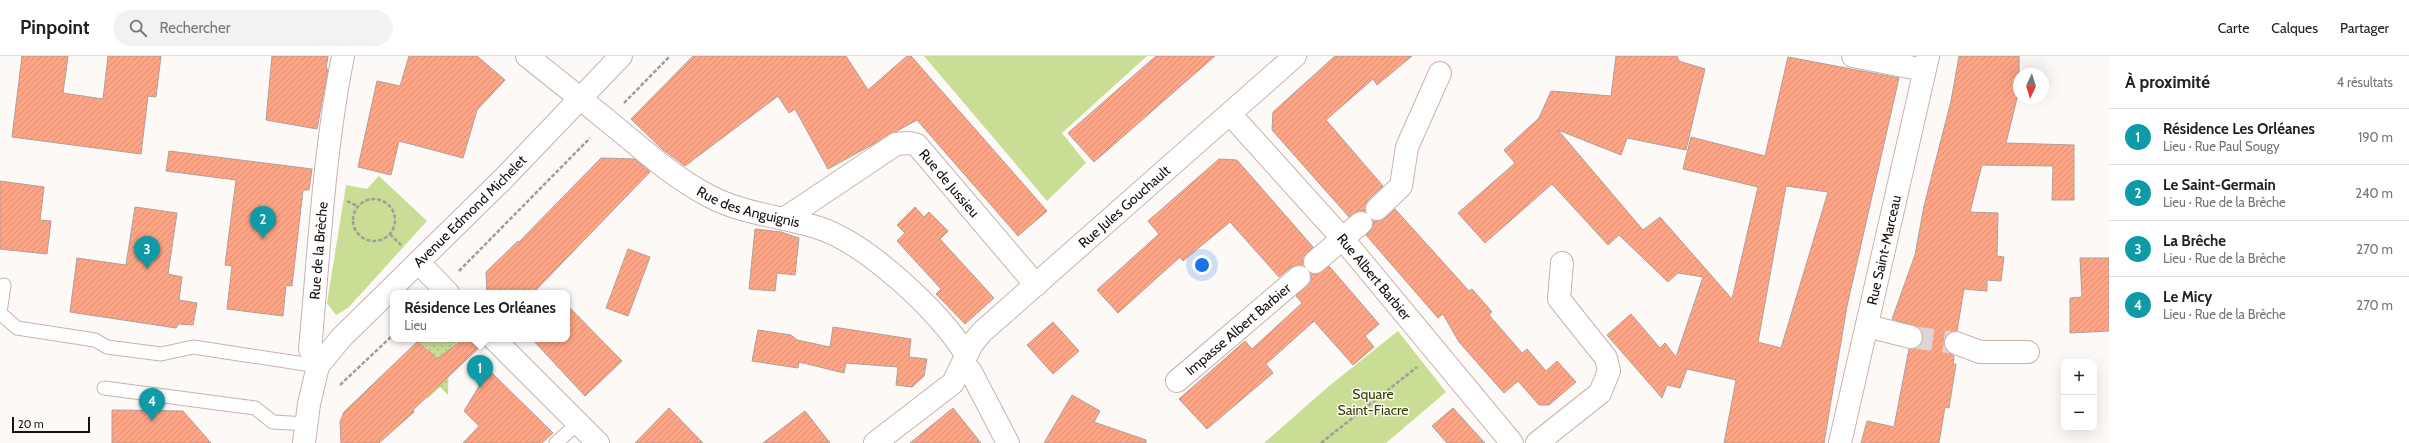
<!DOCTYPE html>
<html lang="fr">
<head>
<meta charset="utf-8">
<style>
  :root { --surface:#fff; --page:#f2f2f2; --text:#222; --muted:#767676; --line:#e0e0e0; --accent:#2563eb }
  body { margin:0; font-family:Cabin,sans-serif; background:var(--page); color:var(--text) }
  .controls { position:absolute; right:12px; bottom:12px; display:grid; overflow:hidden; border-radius:8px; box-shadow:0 4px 16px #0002 }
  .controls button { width:36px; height:36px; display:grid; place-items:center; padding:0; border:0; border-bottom:1px solid var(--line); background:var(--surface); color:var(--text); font:20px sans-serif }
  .compass { position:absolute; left:2013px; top:12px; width:36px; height:36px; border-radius:50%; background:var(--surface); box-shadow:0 4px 16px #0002; rotate:184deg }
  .scale { position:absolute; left:12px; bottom:10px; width:78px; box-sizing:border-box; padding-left:4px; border:2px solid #19110f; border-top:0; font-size:11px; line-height:14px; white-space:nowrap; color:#19110f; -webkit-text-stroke:3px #fdf9f7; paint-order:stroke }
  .you { position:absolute; left:1202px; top:209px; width:14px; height:14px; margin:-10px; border:3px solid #fff; border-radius:50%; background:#1a73e8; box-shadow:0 0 0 6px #1a73e833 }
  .badge { display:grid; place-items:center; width:26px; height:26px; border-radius:50%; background:var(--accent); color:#fff; font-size:13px; font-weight:700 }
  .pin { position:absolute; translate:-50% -33px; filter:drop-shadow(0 1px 2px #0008) }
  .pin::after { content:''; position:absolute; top:21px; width:14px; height:12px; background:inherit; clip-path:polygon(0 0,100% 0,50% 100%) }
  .popup { position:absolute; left:390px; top:234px; width:180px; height:52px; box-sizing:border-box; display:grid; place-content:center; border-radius:8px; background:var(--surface); filter:drop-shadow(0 1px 3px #0005); font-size:13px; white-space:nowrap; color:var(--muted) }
  .popup b { font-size:15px; color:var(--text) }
  .popup::after { content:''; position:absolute; left:50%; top:100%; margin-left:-8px; border:8px solid transparent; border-top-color:var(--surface) }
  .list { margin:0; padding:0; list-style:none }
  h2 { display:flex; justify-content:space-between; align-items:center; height:52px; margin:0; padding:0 16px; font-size:17px }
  h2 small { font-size:13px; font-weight:400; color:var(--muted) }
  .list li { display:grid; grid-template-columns:26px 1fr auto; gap:12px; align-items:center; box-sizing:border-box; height:56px; padding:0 16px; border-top:1px solid var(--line) }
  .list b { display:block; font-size:15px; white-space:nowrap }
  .list p { margin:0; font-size:13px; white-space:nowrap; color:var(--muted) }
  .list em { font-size:13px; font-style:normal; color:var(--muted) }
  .icon { flex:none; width:22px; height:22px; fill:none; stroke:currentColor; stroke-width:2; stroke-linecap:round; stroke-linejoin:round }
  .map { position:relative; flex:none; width:2109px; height:387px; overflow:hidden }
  header { display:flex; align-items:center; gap:24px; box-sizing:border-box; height:56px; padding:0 20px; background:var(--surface); border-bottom:1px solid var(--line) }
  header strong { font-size:19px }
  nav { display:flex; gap:22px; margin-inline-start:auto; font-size:14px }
  .search { width:280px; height:36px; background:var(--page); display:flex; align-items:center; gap:10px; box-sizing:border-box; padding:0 14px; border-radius:22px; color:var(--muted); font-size:15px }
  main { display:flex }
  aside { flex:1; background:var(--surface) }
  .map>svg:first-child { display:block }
</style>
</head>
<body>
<header>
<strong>Pinpoint</strong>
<div class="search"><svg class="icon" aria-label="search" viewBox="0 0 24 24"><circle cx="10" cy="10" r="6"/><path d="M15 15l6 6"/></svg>Rechercher</div>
<nav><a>Carte</a><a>Calques</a><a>Partager</a></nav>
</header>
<main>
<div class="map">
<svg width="2109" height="387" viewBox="0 0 2109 387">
  <defs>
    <pattern id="grass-dots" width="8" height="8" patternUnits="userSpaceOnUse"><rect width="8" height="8" fill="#c9de94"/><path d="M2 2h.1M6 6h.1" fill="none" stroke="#acbd7e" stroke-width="1.8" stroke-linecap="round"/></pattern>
    <pattern id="building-hatch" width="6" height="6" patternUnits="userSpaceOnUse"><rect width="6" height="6" fill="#fda687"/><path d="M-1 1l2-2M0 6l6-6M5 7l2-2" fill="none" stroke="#d88e73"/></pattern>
  </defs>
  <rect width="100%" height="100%" fill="#fdf9f7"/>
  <!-- grass -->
  <path fill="url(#grass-dots)" d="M421,283L459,284L449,293L448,339L440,331L427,343L429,324L428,293L419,285Z"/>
  <!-- park -->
  <path fill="#c9de94" d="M924,0H1147L1062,77L1086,107L1047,145Z
    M379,120L427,165L348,252L336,259L327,247L346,129L367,133Z
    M1398,275L1446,336L1386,387H1264L1329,330Z"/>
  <!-- building -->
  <path fill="url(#building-hatch)" stroke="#b39e96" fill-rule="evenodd" d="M22,0H68L63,37L103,43L108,0H161L156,41L148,40L141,98L12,81Z
    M272,0H328L326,13H328L317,73L266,64Z
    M409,0H477L505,24L477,54L463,102L399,85L391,119L358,111L377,25L400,30Z
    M693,0H846L868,34L907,0H911L1047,155L1018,180L917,64L828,113L795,53L789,57L778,40L685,110L662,93L631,63Z
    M1156,0H1215L1094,106L1068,77Z
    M1335,0H1412L1377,29L1373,23L1326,64L1383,130L1368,144L1365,155H1358L1349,161L1272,74L1273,56Z
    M1616,0H1677L1679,5L1705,13L1686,94L1627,82L1621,99L1558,74L1643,174L1660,161L1732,243L1758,131L1683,113L1691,81L1765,100L1788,1L1899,22L1847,250L1824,387H1724L1736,324L1687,313L1680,332L1667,329L1662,342L1607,279L1631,258L1660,292L1665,287L1676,301L1703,221L1678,217L1668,226L1619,179L1608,189L1552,128L1485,187L1458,157L1515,107L1504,94L1539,62L1551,35L1611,40ZM1786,130L1828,136L1781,292L1758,286Z
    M1959,0H2019V34L2006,87L2074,89V144H2052L2053,110L1982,109L1970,156L1998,157L1997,200L2004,201L2001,225L1987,224V235L1964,233L1957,275L1948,277L1944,282V289L1947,295L1954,300L1953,308H1956L1949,352L1945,351L1939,387H1861L1867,365L1894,371L1909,293L1920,290L1923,284V278L1919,272L1892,263L1915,199L1924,150L1951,45Z
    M169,95L312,113L309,134H303L292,230L286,229L283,260L227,253L232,210L225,209L236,124L166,115Z
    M601,102L635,103L650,116L533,237H487L486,216L518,185L519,186Z
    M1219,103L1237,104L1313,191L1303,201V209L1291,211L1279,221L1230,166L1183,205L1180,201L1118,257L1097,234L1159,178L1148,165Z
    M0,125L44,131L40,164L51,165L47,198L0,193Z
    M135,151L177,157L168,218L182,221L179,244L197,247L193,269L179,268L176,272L70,256L77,202L126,209Z
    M915,151L924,161L929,156L948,175L940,183L994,242L965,268L936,238L941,233L897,185L905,177L897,169Z
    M1395,153L1469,235L1472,233L1492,256L1489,259L1522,297L1527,293L1546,315L1557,305L1576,326L1549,349H1539L1518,325L1504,337L1459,286L1443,258L1438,262L1366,179L1373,172V165L1385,162Z
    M755,173L781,176L799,182L795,219L777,217L775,235L749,233Z
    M628,193L650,201L628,260L606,252Z
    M2080,202H2109V275L2070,277V242L2082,241Z
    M1329,210L1379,268L1365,280L1374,291L1353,309L1314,265L1266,308L1273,317L1207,373L1179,343L1245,285L1252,293L1302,247L1296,240L1311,226V218H1318Z
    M567,249L622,305L585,340L532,283H567Z
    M1053,266L1079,295L1053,318L1027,289Z
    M833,271L911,283L909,301L927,303L924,320L912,331L896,329L898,311L846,307L844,317L799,306L798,312L752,305L758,274L791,279L797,284L830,291Z
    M463,283H482L483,288L413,354L414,356L379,387H341L340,366L344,356L418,285L437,303Z
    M489,314L553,377L542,387H463L479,370L464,355Z
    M1072,339L1100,355L1094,366L1146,384V387H1044Z
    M669,352L703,387H635Z
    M953,352L981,387H910Z
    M1453,352L1485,387H1447L1432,370Z
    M112,354L183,355L211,387H112Z
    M805,355L830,387H763Z"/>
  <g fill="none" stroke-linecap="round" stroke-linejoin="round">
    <!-- street-tunnel -->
    <path stroke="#dbd6d4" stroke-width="22" stroke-dasharray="22 11" stroke-linecap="butt" d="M1911,281L1956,287"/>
    <defs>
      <path id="lane" d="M4,229L0,257L17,272L95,284L107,291L161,298L193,291L318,310
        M104,332L255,352L273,366L307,368
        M556,387L578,367"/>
      <g id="street">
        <path id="s1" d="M527,0C551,19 575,38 598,57C635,86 667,118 709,140C745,159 782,160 819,172C866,187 942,257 966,299"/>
        <path d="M1853,0L1924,14"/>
        <path id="s2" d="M1231,59L1342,182L1512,387"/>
        <path d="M1377,153L1401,130L1407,91L1440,17"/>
        <path id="s3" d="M784,163L896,88L909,87L917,89L1036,229"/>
        <path d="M418,206L448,237"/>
        <path d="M1315,206L1361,167"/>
        <path d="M1867,270L1911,281"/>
        <path d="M494,283L598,387"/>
        <path d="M1956,287L1980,296H2028"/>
        <path d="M964,308L971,316L1008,387"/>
        <path id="s4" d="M318,310L341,282L505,121L621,0"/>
        <path id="s5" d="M1177,325L1299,221"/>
        <path id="s6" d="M304,387L309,348L318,310L310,293C319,197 324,94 343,0"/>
        <path id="s7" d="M875,387L953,327L972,288L982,276L1295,0"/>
        <path d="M1537,387L1600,337L1609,315L1606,302L1559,243L1562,207"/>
        <path id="s8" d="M1840,387L1928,0"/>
      </g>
    </defs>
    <!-- lane casing -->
    <use href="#lane" stroke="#c9b3ac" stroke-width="15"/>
    <!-- street casing -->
    <use href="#street" stroke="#c9b3ac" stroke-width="24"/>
    <!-- path -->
    <path stroke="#a19b99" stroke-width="2.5" stroke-dasharray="4 2" stroke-linecap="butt" d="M624,47L670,0
      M353 164a21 21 0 1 1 42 0a21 21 0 1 1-42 0Z
      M347,145L357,150
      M390,178L401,189
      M459,215L590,82
      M340,329L393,279
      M1321,387L1417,311"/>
    <!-- lane -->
    <use href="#lane" stroke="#fff" stroke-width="13"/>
    <!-- street -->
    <use href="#street" stroke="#fff" stroke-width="22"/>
  </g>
  <g text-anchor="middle" stroke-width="3" stroke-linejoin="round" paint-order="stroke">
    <!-- street labels -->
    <g font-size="14" fill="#19110f" stroke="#fdf9f7">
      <text dy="5" stroke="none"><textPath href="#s3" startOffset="206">Rue de Jussieu</textPath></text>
      <text dy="5" stroke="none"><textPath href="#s1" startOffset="271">Rue des Anguignis</textPath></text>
      <text dy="5" stroke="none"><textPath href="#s7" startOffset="347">Rue Jules Gouchault</textPath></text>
      <text dy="5" stroke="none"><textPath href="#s4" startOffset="217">Avenue Edmond Michelet</textPath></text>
      <text dy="5" stroke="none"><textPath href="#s8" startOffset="198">Rue Saint-Marceau</textPath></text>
      <text dy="5" stroke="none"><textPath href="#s6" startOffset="196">Rue de la Brèche</textPath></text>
      <text dy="5" stroke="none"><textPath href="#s2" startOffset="216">Rue Albert Barbier</textPath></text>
      <text dy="5" stroke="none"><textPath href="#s5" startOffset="80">Impasse Albert Barbier</textPath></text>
    </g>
    <!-- park labels -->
    <g font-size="14" fill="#344100" stroke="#fdf9f7">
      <text x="1373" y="343">Square<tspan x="1373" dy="16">Saint-Fiacre</tspan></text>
    </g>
  </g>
</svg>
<div class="controls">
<button>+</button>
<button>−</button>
</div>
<svg class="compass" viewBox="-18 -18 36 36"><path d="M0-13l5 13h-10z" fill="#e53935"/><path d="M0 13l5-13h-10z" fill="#767676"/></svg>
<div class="scale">20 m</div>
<div class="you"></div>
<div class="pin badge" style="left:480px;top:332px;background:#0f9aa8">1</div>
<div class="popup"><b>Résidence Les Orléanes</b>Lieu</div>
<div class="pin badge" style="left:263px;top:183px;background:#0f9aa8">2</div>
<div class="pin badge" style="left:147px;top:213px;background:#0f9aa8">3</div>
<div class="pin badge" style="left:152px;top:365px;background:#0f9aa8">4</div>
</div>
<aside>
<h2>À proximité<small>4 résultats</small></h2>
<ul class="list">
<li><span class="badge" style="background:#0f9aa8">1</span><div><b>Résidence Les Orléanes</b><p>Lieu · Rue Paul Sougy</p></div><em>190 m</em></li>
<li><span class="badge" style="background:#0f9aa8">2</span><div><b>Le Saint-Germain</b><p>Lieu · Rue de la Brèche</p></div><em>240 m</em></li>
<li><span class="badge" style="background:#0f9aa8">3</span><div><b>La Brêche</b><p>Lieu · Rue de la Brèche</p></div><em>270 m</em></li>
<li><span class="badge" style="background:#0f9aa8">4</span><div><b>Le Micy</b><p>Lieu · Rue de la Brèche</p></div><em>270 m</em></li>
</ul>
</aside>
</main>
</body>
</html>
